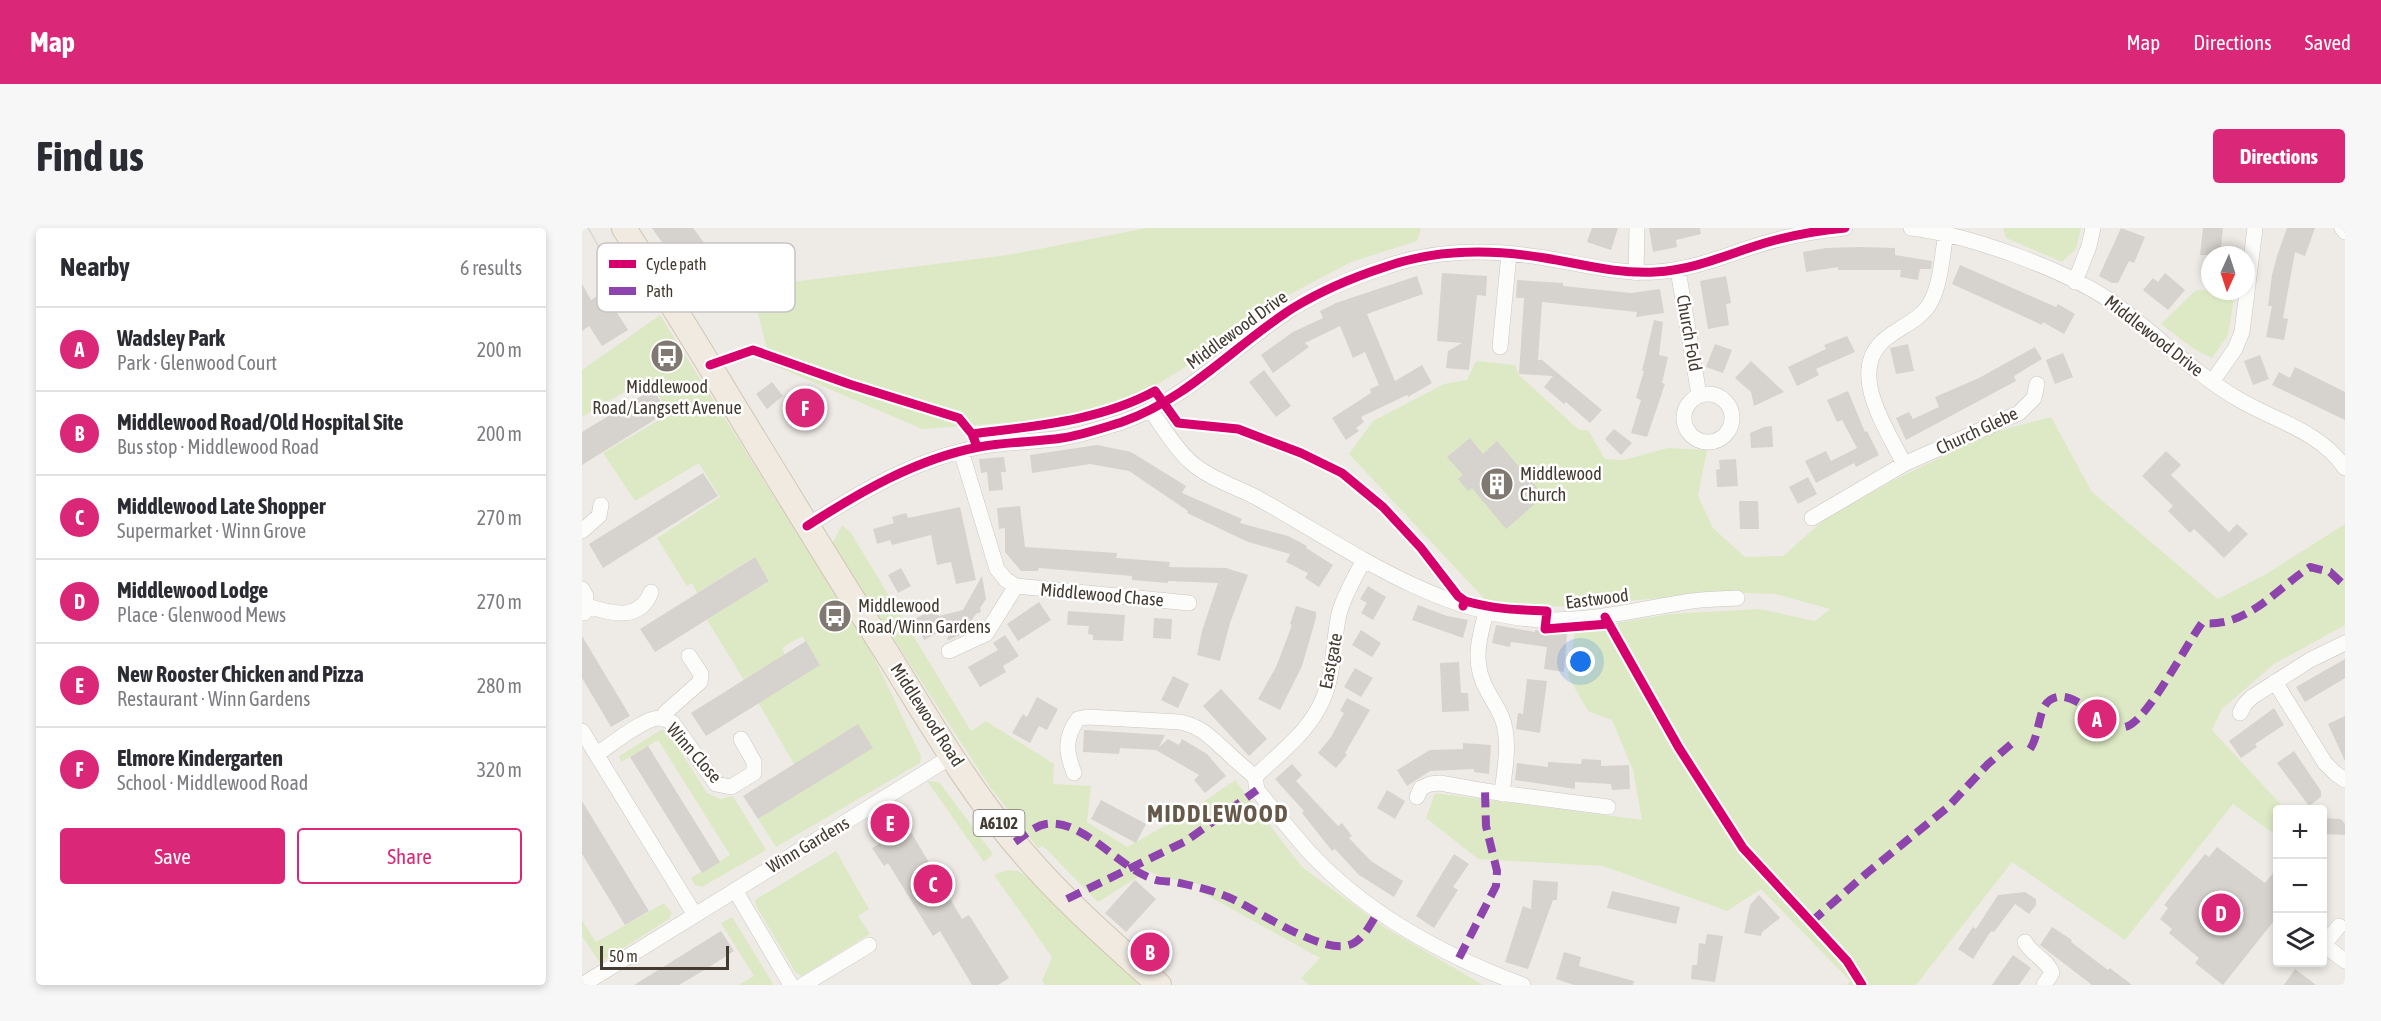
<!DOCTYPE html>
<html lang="en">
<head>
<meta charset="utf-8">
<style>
  :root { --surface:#fff; --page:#f7f7f7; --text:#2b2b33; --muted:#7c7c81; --line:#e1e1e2; --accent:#db2777 }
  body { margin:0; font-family:"Asap Condensed",sans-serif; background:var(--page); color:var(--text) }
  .controls { position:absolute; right:18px; bottom:18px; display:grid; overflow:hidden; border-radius:6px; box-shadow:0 3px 9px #0003 }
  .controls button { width:54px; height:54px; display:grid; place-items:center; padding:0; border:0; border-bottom:2px solid var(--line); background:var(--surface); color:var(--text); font:30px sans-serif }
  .compass { position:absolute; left:1619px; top:18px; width:54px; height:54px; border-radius:50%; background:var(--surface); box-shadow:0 3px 9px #0003; rotate:183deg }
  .scale { position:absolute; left:18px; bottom:15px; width:129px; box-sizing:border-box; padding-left:6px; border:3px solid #433b32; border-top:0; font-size:16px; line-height:21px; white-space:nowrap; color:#433b32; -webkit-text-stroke:4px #fff; paint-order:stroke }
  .you { position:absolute; left:999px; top:434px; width:21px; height:21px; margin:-15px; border:4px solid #fff; border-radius:50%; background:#1a73e8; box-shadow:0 0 0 9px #1a73e833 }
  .badge { display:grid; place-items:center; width:39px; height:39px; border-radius:50%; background:var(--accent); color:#fff; font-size:20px; font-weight:700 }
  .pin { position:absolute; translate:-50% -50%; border:3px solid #fff; box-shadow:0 2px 6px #0006 }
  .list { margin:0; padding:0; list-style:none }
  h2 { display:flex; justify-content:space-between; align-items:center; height:78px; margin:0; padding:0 24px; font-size:26px }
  h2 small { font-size:20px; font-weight:400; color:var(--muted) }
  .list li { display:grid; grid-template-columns:39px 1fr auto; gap:18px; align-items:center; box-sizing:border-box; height:84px; padding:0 24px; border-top:2px solid var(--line) }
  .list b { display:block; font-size:22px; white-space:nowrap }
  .list p { margin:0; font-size:20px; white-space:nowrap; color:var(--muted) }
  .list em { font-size:20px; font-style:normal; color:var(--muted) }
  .actions { display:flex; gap:12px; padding:18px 24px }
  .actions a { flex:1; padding:14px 0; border:2px solid var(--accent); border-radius:6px; text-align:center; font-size:21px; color:var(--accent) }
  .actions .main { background:var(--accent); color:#fff }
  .icon { flex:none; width:33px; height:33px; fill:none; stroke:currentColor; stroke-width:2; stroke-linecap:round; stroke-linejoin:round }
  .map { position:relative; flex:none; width:1763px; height:757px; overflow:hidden; border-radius:6px }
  header { display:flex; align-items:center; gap:36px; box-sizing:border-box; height:84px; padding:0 30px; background:var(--accent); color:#fff }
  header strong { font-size:28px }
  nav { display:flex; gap:33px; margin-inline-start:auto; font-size:21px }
  .intro { display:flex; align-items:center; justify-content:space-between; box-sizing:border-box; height:144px; padding:0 36px }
  h1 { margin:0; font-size:42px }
  .button { padding:15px 27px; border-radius:6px; background:var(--accent); color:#fff; font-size:21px; font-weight:700 }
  main { display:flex; gap:36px; padding:0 36px }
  aside { flex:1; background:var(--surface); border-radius:6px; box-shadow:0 3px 9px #0003 }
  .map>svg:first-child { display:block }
</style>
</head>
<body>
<header>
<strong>Map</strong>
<nav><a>Map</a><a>Directions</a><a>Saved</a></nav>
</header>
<div class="intro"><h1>Find us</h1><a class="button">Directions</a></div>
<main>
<aside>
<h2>Nearby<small>6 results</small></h2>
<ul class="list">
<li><span class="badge">A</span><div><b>Wadsley Park</b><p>Park · Glenwood Court</p></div><em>200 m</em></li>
<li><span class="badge">B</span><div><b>Middlewood Road/Old Hospital Site</b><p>Bus stop · Middlewood Road</p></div><em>200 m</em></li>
<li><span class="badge">C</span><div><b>Middlewood Late Shopper</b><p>Supermarket · Winn Grove</p></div><em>270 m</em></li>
<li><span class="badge">D</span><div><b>Middlewood Lodge</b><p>Place · Glenwood Mews</p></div><em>270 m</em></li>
<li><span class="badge">E</span><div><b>New Rooster Chicken and Pizza</b><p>Restaurant · Winn Gardens</p></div><em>280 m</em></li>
<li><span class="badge">F</span><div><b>Elmore Kindergarten</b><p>School · Middlewood Road</p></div><em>320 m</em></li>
</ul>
<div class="actions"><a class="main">Save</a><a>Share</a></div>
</aside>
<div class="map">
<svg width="1763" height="757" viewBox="0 0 1763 757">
  <rect width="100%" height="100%" fill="#eeebe6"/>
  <!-- green -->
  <path fill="#dde9c4" d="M565,0H839L835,13L769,34L699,71L631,122L566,162L479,191L340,201L189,136L187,131L170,59L426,27Z
    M1421,0H1499L1494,21L1480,34L1424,10Z
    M1614,62L1653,64L1646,107L1630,130L1612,121L1579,96Z
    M78,87L289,423L339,528L338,535L194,619L176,591L290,520L212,536L176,474L238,436L220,408L200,420L203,427L162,452L125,392L187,352L172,329L115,365L110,355L105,358L75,310L138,269L117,235L53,273L21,225L87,186L66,150L0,189V142Z
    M894,133L933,137L937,147L997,202H1006L1023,231L1042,232L1086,220L1125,222L1116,268L1131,300L1163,329L1201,328L1243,291L1312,252L1409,205L1469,189L1510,264L1636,371L1686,345L1763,296V397L1692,436L1640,481L1630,502L1703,581L1696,582L1695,608L1651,576L1543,712L1430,634L1334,757H1265L1268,753L1179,661L1145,683L1021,638L896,631L844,590L853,565L1060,592L1051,542L1030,492L1006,483L986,448L993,402L1088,386L1178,381L1233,393L1248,381L1193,366L1136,364L996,378L910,379L767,226L791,193L862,156L885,152Z
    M260,297L269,305L389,503L404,493L472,536L471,556L509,558L505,594L545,619L604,586L653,552L720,639L802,699L901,757H727L719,750L738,730L621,665L632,659L583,650L566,643L516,674L461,618L456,620L408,559L250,316Z
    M79,502H85L125,565L138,571L151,568L184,622L120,659L113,657L109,650L148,627L76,512L39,534L37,528Z
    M345,553L357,554L411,626L402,634Z
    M254,623L287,681L276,688L288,706L220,748L214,745L174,678L173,672Z
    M425,642L436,643L445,648L558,757H463L460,753L470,729L412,647Z
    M82,675L90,685L87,691L18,735L0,708V692L14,714Z
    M150,689L152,692L192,757H156L172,748L139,695Z"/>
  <!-- building -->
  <path fill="#d6d2cd" d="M70,0H111L127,21L97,39Z
    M1010,0H1036L1029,22L1005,14Z
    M1067,0H1118L1119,6L1094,12L1095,19L1071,24Z
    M1539,0L1563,9L1552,35L1547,33L1536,55H1530L1517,48Z
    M1621,0H1641L1638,27H1618Z
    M1705,0H1733L1723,28L1713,24L1701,90L1706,91L1702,112L1684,109L1690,78H1686L1690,47L1695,28Z
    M1278,19L1313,20V27L1350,33L1349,41H1338L1336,52L1318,49L1319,42H1256V39L1224,44L1221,24L1244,20Z
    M1378,37L1474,79L1476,76L1493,86L1482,106L1461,94L1460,97L1370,56Z
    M860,45L905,48L904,68L895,67L887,142L864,140L866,123L880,115L855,113Z
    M1583,45L1603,62L1586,82L1561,62L1571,50L1576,54Z
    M835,48L841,66L785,86L813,153L840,137L850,155L826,169L825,167L779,189L782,194L774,200L777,203L764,212L750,190L789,165L788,161L797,157L783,124L771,130L758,98L723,115L727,119L691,145L679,127L711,104L741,90L738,83L754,75Z
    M1144,48L1149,75L1144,76L1147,97L1126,101L1118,53Z
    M935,52L981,55V58L1049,65L1078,61L1082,85L1054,89L1055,84L960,74L956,132H960L1020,182L1008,195L984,174L982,176L962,159L971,148L937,146L942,70H934Z
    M0,56L9,72L22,64L46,102L20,118L7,98L0,103Z
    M1072,92L1081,94L1077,127L1086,129L1080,155L1083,156L1065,209L1049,205L1059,172L1054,170L1062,143H1060Z
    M1265,108L1273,124L1234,141L1237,147L1215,158L1206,139L1244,121L1242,117Z
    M1133,116L1150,122L1141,145L1124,139Z
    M1326,116L1332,143L1314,146L1308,120Z
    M1453,119L1460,131L1432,148L1434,153L1324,212L1314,190L1327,184L1331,191L1357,179L1353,169L1397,150Z
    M1481,125L1491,149L1473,156L1464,132Z
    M1678,127L1687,151L1671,157L1662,133Z
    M1169,133L1202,164L1172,178L1169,164L1153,150Z
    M1713,139L1763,164V192L1690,157L1697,144L1708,150Z
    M682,142L709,178L694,189L667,154Z
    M190,154L201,168L185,181L174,166Z
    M71,161L85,184L0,237V204Z
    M1266,163L1283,204L1285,203L1297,227L1274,239L1272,235L1234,255L1223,233L1244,223L1249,233L1275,220L1260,192L1255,194L1245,172Z
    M230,165L240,181L218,196L207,180Z
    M1190,198L1191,219L1169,220L1168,205L1182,199Z
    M1032,201L1050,215L1039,227L1023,211Z
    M888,210L901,226L915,213L962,268L924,301L890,260L886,263L876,251L881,247L865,229Z
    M515,217L549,224L604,258L600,265L660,291L658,295L706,308L725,318L724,320L751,337L737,359L723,350L726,345L704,334L708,326L666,314L605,285L606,283L547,243L508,236L450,245L448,227Z
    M1584,223L1599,237L1589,247L1647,304L1655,296L1666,306L1642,330L1612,301L1608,305L1586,283L1591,278L1560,248Z
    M422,229L424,244H419L421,262L407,263L405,244L399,245L397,231Z
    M1154,231L1156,258L1135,259L1134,242L1138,241L1137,232Z
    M121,245L136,268L21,340L7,316Z
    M1226,249L1235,266L1216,276L1207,259Z
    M1157,273H1176L1177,301H1158Z
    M438,278L443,319L535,325L534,330L588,334L587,339L644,340L666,347L648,395L638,433L615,427L620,403L636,355L586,353V355L550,352V348L457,340L456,343H439L423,324V300L417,301L415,280Z
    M378,279L394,352L374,356L369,334L355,337L349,307L310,317L308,312L295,316L291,301L312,295L310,289L324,285L326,290Z
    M173,329L187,353L73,424L58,401Z
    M319,340L329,358L316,365L306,347Z
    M400,348L404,371L398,380L399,384L394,386L380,406L367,412L365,411L373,396L342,412L332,391L354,381L357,388L381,382Z
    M786,358L804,369L791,392L779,385L785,375L778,371Z
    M457,374L469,392L436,413L425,396Z
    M836,377L865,388L886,392L881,410L830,392Z
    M714,378L734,384V390L720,438L698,482L676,471L694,439L710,397L708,396Z
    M486,383L543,387L541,413L511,412V407L506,406L507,398L485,397Z
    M572,390L590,391L589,411L571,410Z
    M914,397L953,404V402L985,406L982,444L962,441L965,419L929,414L928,419L910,415Z
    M779,402L799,415L790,429L770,417Z
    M423,407L437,428L421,438L424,444L398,459L386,439L416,422L411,415Z
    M0,408L48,488L29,499L0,450Z
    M224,413L238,437L124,508L109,485Z
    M1763,431V450L1723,474L1714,459Z
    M877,434L879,465H886L887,483L860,484L858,435Z
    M773,440L791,450L779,469L762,459Z
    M591,448L607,456L596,480L579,472Z
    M945,451L965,453L958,505L934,501L936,485L941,486Z
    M639,461L685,511L667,528L621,478Z
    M455,469L476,481L465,502L457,498L448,515L430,505L441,486L445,489Z
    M765,470L788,482L763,525L765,527L754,540L736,525L749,509L762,485L758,483Z
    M1692,480L1702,497L1673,516L1675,519L1659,530L1647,513Z
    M1763,488V533L1746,496Z
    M276,496L291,520L176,591L161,568Z
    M502,502L583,507L577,519L586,511L597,517L600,511L625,526L644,548L623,565L612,552L617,547L574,522L538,520L537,526L501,524Z
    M881,515L909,517L907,546L892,544V541L848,543L825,558L815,542L848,522L881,521Z
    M66,518L138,634L120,645L48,529Z
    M1712,523L1739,563V569L1727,578L1695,535Z
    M1000,531L1019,532V538L1047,537L1048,561L1030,562L1029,556L993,554V561L933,552L935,535L966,539V534L999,536Z
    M710,536L720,547L714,553L756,598L760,595L770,608L767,610L789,633L821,653L812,669L777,647L753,621L750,623L720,585L722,583L693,551Z
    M805,562L823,573L813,591L795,580Z
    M519,572L564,596L554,615L509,591Z
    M0,573L67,683L43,697L0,626Z
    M311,584L322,601L326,599L380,691L387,687L427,750L416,757H390L358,703L351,708L306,635L302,638L290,620L297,616L286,598Z
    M1740,590L1759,591L1763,596V607L1740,606Z
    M1635,619L1683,655L1695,640V689L1641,757L1613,735L1617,730L1587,705L1590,701L1578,691L1586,680L1582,677L1623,626L1627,629Z
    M872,626L887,636L871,659L876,662L852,700L834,688Z
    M553,652L574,671L544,704L523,685Z
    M951,652L976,654L975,672H971L946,741L923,734L941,678L949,681Z
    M1030,663L1098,679L1094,696L1025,680Z
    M1443,664L1454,671V677L1447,686L1433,676L1412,704L1409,703L1391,731L1376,721L1391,699L1394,701L1416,667Z
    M1177,667L1198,690L1180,704L1179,708L1162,705L1168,677Z
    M1470,699L1490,712L1489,714L1526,742L1528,740L1550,757H1510L1458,717Z
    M139,703L152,723L124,741L97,757H52Z
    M1125,706L1141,708L1133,754L1109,751L1110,737H1115L1117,715L1123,716Z
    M982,724L999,729L997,738L1052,753L1051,757H992L974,751Z
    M1431,727L1449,740L1437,757H1410Z
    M1713,741L1734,757H1702Z"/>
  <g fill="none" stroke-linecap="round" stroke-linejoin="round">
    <defs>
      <path id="street" d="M1329,0C1388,7 1489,43 1537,79C1577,109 1613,146 1656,171C1693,193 1738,203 1763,240
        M1760,0L1763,4
        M1096,42L1117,167
        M1054,45L1055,0
        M1493,54L1507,18L1511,0
        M918,119L927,26
        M1630,154L1653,121L1660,104L1673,0
        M1102 190a24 24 0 1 1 48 0a24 24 0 1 1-48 0Z
        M569,183C582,200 594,222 611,236C630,252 658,260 679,272C765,320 847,381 947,391C1003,396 1055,381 1110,373C1124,371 1140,371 1155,370
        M379,223L415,341L424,352L434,358L607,375
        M1322,236C1306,203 1266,146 1300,114C1314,100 1336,94 1347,77C1359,58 1360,27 1364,5
        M1230,290L1322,236L1437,185L1452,170L1455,156
        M225,298C278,264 334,231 397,219C424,214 453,214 480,210C500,207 520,200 540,194C606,171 653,117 711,80C739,63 772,49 803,39C854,21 909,21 963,30C1000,36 1034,46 1073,44C1108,42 1137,30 1170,19C1200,9 1231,3 1263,0
        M0,303L17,288L19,277
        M0,361L4,368L2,385
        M5,378C30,386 58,393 69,364
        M904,385C896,413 890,437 906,464C913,477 921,487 923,501C927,522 922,545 920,566
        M367,423L404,406L434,358
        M1693,454L1743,535L1753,545L1763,552
        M1658,485L1663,476L1670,469L1728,432L1763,415
        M81,491L84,484L118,454L119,446L107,428
        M0,503L113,687
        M15,526C29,517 62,490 77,490C82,490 86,493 91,495L134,556L149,559L172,545V534L159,511
        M492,545C484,524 482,510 496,491L505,489L598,494C623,500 627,509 645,524C654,533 664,541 673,549L675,562C693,583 710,605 728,625C785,686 863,728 941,757
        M673,549C695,527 721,509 736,481C753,452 750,418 757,386C762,367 773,349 782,332
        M835,569L839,560L848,556L858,555L903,563L1026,579
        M153,662L209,757
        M1443,714C1450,727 1466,732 1470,745L1462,757
        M1742,717L1763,733
        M1740,719L1757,698
        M0,757L370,528
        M221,757L287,717"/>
      <path id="primary" d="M42,0C131,140 214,283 303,422C347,492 388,565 443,627C483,674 531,715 577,757"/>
    </defs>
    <!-- street casing -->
    <use href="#street" stroke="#cac7c2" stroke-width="16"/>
    <!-- primary casing -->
    <use href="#primary" stroke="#d0c6b3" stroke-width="26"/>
    <!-- street -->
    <use href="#street" stroke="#fcfcfb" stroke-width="15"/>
    <!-- primary -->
    <use href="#primary" stroke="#f0eae1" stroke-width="24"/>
    <!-- tram -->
    <path stroke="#d8d7d7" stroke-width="1.5" d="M6,0L18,21"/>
    <!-- quiet -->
    <path stroke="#8e44ad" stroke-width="8" stroke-dasharray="15 8" stroke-linecap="butt" d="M1448,521C1458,506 1456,480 1468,472C1493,455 1525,508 1546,498C1567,489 1604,417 1620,395C1665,400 1694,361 1728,339L1748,344L1763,358
      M433,614C442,608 452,598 464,596C500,590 537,640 571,651C578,654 586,653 593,654C611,658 630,662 646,669C674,681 738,726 767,717C781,713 789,695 796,684
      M485,671L604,613L675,562
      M1229,694L1285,645L1366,579L1406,536L1435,511
      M877,730L914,658L915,643L904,598L903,563"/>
    <defs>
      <path id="cycleway" d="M128,137L171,122L267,156L377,190L390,206L394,216
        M390,206C452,198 518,193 573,163L596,195L656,201L719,225L760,245L801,279L839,320L876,368L883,373L881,378
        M225,298C278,264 334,231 397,219C424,214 453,214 480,210C500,207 520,200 540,194C606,171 653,117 711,80C739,63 772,49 803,39C854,21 909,21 963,30C1000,36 1034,46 1073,44C1108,42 1137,30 1170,19C1200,9 1231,3 1263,0
        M883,373C911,381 936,382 965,383L963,401L1026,396
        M1023,389L1097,520L1161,620L1265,733L1280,757"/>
    </defs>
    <!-- cycleway casing -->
    <use href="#cycleway" stroke="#fff" stroke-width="13"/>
    <!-- cycleway -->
    <use href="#cycleway" stroke="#d6006c" stroke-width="9"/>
  </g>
  <!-- icons -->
  <defs>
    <symbol id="bus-disc" viewBox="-11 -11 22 22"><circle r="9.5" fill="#7f7971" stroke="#fff"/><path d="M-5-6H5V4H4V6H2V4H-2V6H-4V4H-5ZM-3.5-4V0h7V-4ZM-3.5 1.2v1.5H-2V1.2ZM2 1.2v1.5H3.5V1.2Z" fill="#fff"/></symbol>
    <symbol id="building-disc" viewBox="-11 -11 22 22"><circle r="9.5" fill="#7f7971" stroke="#fff"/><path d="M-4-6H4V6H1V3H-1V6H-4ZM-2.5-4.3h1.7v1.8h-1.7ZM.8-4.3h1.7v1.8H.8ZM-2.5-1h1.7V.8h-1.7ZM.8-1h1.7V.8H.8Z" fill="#fff"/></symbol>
  </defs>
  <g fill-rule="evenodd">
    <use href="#bus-disc" x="66" y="109" width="38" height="38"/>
    <use href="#building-disc" x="896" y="237" width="38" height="38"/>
    <use href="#bus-disc" x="234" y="369" width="38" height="38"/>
  </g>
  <g text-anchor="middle" stroke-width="5" stroke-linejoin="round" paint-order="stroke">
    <!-- shield labels -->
    <rect fill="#fff" stroke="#7b7670" stroke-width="1.5" x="391.5" y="582" width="51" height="26" rx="4.5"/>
    <g font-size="16" font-weight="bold" fill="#433b32">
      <text x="417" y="601">A6102</text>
    </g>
    <!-- street labels -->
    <g font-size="18" fill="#433b32" stroke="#fff">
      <text transform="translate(655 102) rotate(-36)" y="6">Middlewood Drive</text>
      <text transform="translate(1107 105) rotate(80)" y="6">Church Fold</text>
      <text transform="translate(1572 108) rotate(38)" y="6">Middlewood Drive</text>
      <text transform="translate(1395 203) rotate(-25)" y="6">Church Glebe</text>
      <text transform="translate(520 367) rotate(5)" y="6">Middlewood Chase</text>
      <text transform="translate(1015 371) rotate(-7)" y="6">Eastwood</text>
      <text transform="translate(749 433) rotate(-79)" y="6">Eastgate</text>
      <text transform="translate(345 487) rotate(57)" y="6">Middlewood Road</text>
      <text transform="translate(112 525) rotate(49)" y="6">Winn Close</text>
      <text transform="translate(226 617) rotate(-31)" y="6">Winn Gardens</text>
    </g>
    <!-- poi labels -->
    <g font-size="18" fill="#433b32" stroke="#fff" text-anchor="start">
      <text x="85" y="165" text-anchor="middle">Middlewood<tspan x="85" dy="21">Road/Langsett Avenue</tspan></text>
      <text x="938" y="252">Middlewood<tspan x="938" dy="21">Church</tspan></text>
      <text x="276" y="384">Middlewood<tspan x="276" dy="21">Road/Winn Gardens</tspan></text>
    </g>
    <!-- district labels -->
    <g font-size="24" font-weight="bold" letter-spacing="1.5" fill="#665949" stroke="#fff">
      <text x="636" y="594">MIDDLEWOOD</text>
    </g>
  </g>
  <!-- legend -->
  <rect x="15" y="15" width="198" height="69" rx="9" fill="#fff" stroke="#c7c4c2" stroke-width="1.5"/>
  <rect x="27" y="32" width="27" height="8" fill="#d6006c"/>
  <rect x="27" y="59" width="27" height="8" fill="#8e44ad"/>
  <g font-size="16" fill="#433b32">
    <text x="64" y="42">Cycle path</text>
    <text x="64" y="69">Path</text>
  </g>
</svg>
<div class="controls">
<button>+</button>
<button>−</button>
<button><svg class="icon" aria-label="layers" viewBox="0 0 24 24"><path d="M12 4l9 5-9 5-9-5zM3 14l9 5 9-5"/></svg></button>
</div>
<svg class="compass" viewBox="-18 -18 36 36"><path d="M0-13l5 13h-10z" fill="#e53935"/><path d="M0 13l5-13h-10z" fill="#7c7c81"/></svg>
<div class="scale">50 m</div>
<div class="you"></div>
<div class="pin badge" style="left:1515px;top:491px">A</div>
<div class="pin badge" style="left:568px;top:724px">B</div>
<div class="pin badge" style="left:351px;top:656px">C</div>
<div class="pin badge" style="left:1639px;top:685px">D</div>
<div class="pin badge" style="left:308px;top:595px">E</div>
<div class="pin badge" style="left:223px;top:180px">F</div>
</div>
</main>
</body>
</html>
